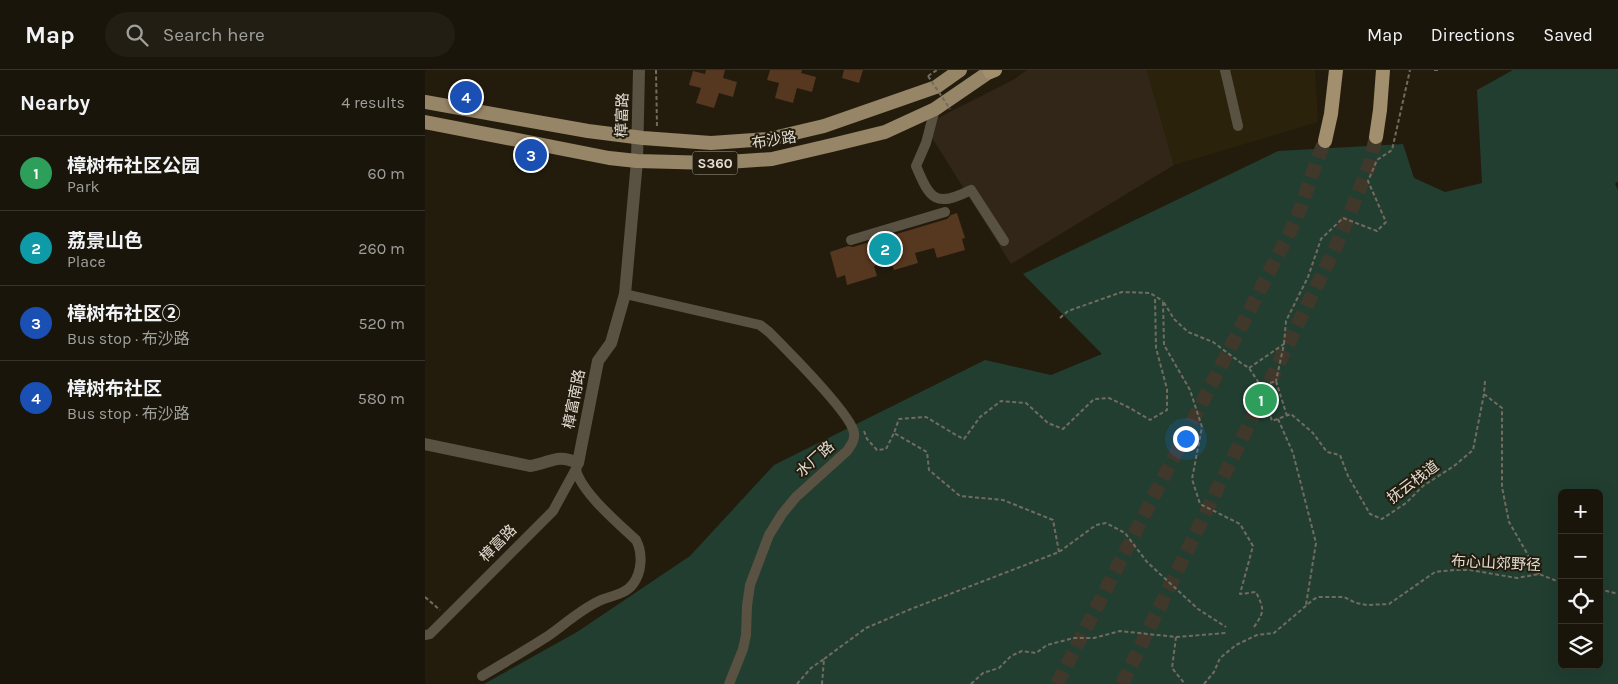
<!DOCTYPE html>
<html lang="en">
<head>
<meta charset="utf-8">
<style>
  :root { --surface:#1a150a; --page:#231e13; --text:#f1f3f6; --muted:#9f9f9c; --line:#38342b; --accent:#0f766e }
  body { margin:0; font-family:Karla,"Noto Sans SC",sans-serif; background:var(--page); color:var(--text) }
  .controls { position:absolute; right:15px; bottom:15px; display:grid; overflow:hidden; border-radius:8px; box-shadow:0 5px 20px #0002 }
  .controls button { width:45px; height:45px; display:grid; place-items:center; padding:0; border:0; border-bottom:1px solid var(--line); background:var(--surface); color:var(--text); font:25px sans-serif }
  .you { position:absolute; left:760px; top:368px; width:18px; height:18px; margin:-12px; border:4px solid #fff; border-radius:50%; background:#1a73e8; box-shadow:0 0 0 8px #1a73e833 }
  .badge { display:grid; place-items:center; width:32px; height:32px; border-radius:50%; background:var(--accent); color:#fff; font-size:16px; font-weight:700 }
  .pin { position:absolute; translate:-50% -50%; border:2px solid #fff; box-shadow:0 1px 5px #0006 }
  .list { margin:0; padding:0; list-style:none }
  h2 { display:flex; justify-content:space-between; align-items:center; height:65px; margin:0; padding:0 20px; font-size:21px }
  h2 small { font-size:16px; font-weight:400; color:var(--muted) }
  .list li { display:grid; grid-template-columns:32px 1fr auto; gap:15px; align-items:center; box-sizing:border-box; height:75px; padding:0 20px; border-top:1px solid var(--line) }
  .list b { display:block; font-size:19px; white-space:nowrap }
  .list p { margin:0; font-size:16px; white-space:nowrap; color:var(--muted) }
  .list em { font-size:16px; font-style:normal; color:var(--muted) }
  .icon { flex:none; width:28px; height:28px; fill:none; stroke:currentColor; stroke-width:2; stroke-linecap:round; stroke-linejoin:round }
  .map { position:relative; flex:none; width:1193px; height:614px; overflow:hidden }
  header { display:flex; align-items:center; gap:30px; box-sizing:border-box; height:70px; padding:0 25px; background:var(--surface); border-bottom:1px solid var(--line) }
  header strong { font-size:24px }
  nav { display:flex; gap:28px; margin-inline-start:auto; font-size:18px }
  .search { width:350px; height:45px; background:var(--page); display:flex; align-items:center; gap:12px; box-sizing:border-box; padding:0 18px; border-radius:28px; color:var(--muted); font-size:19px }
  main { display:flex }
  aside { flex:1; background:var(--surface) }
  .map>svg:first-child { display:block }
</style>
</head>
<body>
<header>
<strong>Map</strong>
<div class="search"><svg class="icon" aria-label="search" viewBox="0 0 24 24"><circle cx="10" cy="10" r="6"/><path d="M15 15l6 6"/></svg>Search here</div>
<nav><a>Map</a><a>Directions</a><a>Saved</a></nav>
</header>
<main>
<aside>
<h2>Nearby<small>4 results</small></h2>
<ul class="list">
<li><span class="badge" style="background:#2e9e5b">1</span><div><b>樟树布社区公园</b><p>Park</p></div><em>60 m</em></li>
<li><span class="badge" style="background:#0f9aa8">2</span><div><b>荔景山色</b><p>Place</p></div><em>260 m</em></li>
<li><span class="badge" style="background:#1a4fb4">3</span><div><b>樟树布社区②</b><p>Bus stop · 布沙路</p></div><em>520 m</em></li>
<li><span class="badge" style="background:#1a4fb4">4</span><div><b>樟树布社区</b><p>Bus stop · 布沙路</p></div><em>580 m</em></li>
</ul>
</aside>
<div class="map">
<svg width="1193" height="614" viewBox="0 0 1193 614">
  <rect width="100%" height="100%" fill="#231c0d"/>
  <!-- commercial -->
  <path fill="#322618" d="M602,0H722L749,95L586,194L499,55L588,10Z"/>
  <!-- built -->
  <path fill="#2b220c" d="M722,0H890L893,52L749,95Z"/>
  <!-- green -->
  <path fill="#213e31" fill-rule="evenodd" d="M1088,0H1193V111L1190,114L1193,120V614H59L152,562L265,486L349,395L560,290L626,305L677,284L598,204L853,81L978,74L989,108L1020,122L1057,113L1052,20ZM1137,423H1174V595H1137Z"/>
  <!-- building -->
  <path fill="#56371f" d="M281,0H300L298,8L312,12L308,27L294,23L289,38L271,33L276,18L264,15L268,1L280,4Z
    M345,0H377L376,3L391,7L387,22L372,18L368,33L350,28L354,13L342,10Z
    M419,0H438L434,13L417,8Z
    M532,143L540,168L537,169L540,180L512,188L509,178L490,183L493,193L469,200L466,191L449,196L452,206L422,215L420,205L412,208L405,182L423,176L428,177L522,149L526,145Z"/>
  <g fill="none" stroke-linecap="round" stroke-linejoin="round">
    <!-- trunk-tunnel -->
    <path stroke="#40392b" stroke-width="14" stroke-dasharray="14 7" stroke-linecap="butt" d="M632,614L870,152C881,125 888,98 900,71
      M697,614L913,172L944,96L951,67"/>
    <!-- path -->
    <path stroke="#726c5f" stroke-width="2" stroke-dasharray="4 2.5" stroke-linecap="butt" d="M231,0L232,58
      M1009,0H1014
      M503,6L512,0
      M635,248L643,241L697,222L725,223L738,231
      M859,274L861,251L883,207L896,169L918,148L952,161L961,152L943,111L952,90L967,80L985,0
      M824,298L859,274L851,311
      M1059,324L1077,338V417L1084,452L1114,504
      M862,346L851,311L836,316L847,351L866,344L888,363L902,382L915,385L923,406L945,444L957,449L981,433L998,416L1029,396L1048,380L1059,324L1060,311
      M853,349L868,383L891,473L881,535
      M439,361L442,369L452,380L461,379L469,363
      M634,482L628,450L578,430L535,426L504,400L502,382L469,363L474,349L501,347L531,365L539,369L555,347L576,331L601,333L623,353L638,359L669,329L684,328L705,338L725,350L742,340V319L731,278L730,227
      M1174,519L1193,524
      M0,527L15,540
      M829,557C840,541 839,539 831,522L815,524L828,476L815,454L775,434L767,409L777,357L765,320L739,275L738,231L749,249L763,262L788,272L816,293L824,298L836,316
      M751,567L801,563
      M399,589L441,558L486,539L634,482L671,455L681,453L700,463L722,492L773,539L801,557
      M372,614L386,598L399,589L397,614
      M546,614L558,603L574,598L586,586L597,581L611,583L622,575L649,568H669L695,561L751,567L747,598L760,614
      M779,614L789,602L795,588L811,575L832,565L849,563L889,529L894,527H919L931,533L942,535L964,534L1010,502L1029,500H1045L1092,508L1114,504L1137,513"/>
    <!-- minor -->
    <path stroke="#595142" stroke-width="10" d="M800,0L813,56
      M510,39L501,73L491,96C505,129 510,138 546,120L579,171
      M426,170L520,142
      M200,224L335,255L344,262C360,278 427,345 429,363C430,371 426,375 422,381L371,427L357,444L344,465L325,515L322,536L321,565L318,579L304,614
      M0,565L5,564L128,441L152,397
      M57,606C79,593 101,580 123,566C140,554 155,540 174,531C184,526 200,525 208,514C217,502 218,483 211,470C194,454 157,423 151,400"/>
    <!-- tertiary -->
    <path stroke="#595142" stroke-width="12" d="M0,374L105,396C126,393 131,383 153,393L173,291L186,273L200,224L212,91L214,0"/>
    <!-- primary -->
    <path stroke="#968566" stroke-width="14" d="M0,32L163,61L218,68L286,73L344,69L399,56L511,17L535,0
      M0,52L184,88L212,91L288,93L347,89L407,75L460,62L510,39L567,0"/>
    <!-- trunk -->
    <path stroke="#a28f6d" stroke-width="14" d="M565,2L570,0
      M951,67L955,40L958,0
      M900,71L906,44L911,0"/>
    <!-- path-bridge -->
    <path stroke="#726c5f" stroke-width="2" stroke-dasharray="4 2.5" stroke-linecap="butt" d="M503,6L525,39"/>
  </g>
  <g text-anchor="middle" stroke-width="4" stroke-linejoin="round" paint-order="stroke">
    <!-- shield labels -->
    <rect fill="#231c0d" stroke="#a9a398" stroke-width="1" x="267.5" y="81.5" width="45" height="23" rx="4"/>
    <g font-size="14" font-weight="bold" fill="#e2ddd4">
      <text x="290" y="98">S360</text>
    </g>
    <!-- street labels -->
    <g font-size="15" fill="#e2ddd4" stroke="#231c0d">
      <text transform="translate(197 45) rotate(-88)" y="5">樟富路</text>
      <text transform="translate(349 70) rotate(-9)" y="5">布沙路</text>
      <text transform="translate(149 329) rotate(-79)" y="5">樟富南路</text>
      <text transform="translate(390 389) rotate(-42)" y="5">水厂路</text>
      <text transform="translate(988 412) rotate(-37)" y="5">抚云栈道</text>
      <text transform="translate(73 473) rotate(-45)" y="5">樟富路</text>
      <text transform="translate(1071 493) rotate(3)" y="5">布心山郊野径</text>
    </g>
  </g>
</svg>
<div class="controls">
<button>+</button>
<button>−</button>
<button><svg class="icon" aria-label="locate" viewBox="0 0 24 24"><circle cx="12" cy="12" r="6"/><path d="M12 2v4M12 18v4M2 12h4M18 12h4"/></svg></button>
<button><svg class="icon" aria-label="layers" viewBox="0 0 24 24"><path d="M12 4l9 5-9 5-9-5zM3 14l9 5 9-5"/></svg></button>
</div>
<div class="you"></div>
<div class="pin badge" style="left:836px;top:330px;background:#2e9e5b">1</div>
<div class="pin badge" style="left:460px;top:179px;background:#0f9aa8">2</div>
<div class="pin badge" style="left:106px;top:85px;background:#1a4fb4">3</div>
<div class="pin badge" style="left:41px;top:27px;background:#1a4fb4">4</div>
</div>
</main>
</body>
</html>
